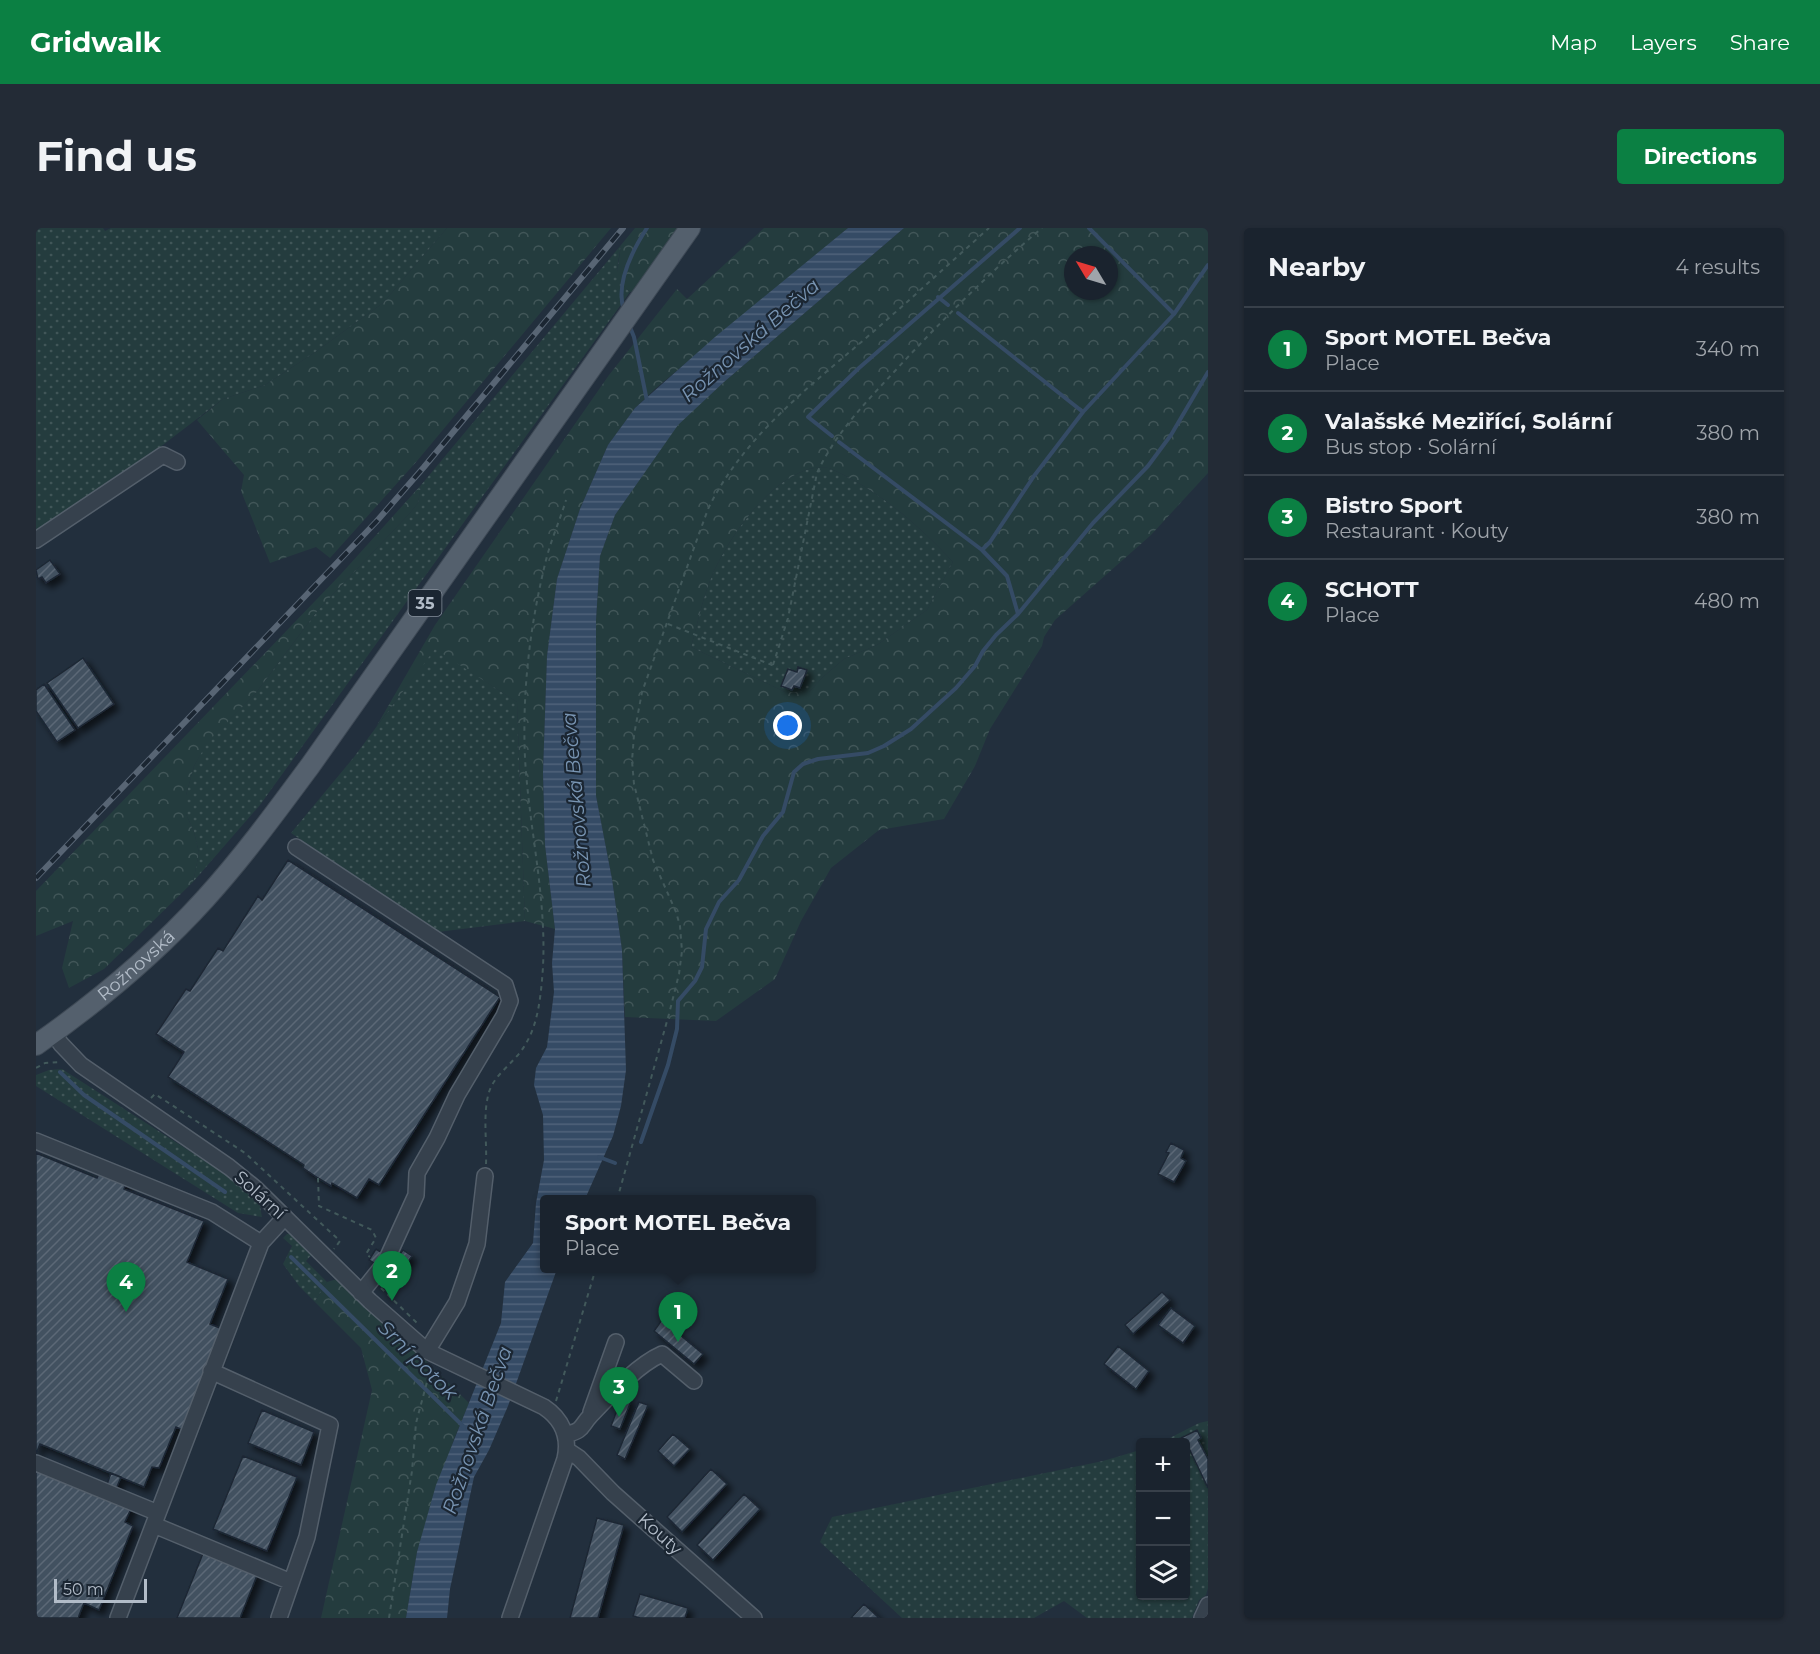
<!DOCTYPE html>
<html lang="en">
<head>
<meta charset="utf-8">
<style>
  :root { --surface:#1a232e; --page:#232b36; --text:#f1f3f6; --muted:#9fa4aa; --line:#38404a; --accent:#0b8043 }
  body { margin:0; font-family:Montserrat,sans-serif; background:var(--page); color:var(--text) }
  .controls { position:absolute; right:18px; bottom:18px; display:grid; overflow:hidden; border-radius:6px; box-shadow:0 2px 4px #0004 }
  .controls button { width:54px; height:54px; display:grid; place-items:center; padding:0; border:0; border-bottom:2px solid var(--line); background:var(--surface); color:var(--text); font:30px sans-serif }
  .compass { position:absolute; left:1028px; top:18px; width:54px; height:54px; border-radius:50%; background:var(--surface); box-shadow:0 2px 4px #0004; rotate:308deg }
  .scale { position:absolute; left:18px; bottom:15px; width:93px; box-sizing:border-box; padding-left:6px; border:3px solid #b2bcc8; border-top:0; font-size:16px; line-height:21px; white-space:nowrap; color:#b2bcc8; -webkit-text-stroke:4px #1b2632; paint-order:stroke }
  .you { position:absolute; left:752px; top:498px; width:21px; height:21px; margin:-15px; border:4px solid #fff; border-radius:50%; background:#1a73e8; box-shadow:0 0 0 9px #1a73e833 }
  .badge { display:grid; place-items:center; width:39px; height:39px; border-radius:50%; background:var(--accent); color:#fff; font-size:20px; font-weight:700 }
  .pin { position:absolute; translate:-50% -50px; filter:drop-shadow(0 2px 3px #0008) }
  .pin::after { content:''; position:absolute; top:32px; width:21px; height:18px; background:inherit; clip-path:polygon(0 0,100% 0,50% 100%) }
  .popup { position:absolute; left:504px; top:967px; width:276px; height:78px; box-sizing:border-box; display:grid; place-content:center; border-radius:6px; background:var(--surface); filter:drop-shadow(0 2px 4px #0005); font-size:20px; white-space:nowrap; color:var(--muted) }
  .popup b { font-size:22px; color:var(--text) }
  .popup::after { content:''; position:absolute; left:50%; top:100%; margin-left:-12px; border:12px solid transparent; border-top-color:var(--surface) }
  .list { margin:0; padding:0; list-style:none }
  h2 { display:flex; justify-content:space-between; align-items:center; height:78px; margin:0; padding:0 24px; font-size:26px }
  h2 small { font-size:20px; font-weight:400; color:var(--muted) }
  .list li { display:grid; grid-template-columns:39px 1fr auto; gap:18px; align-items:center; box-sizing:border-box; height:84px; padding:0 24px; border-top:2px solid var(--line) }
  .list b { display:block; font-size:22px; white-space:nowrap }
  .list p { margin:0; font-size:20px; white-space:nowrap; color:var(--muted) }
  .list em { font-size:20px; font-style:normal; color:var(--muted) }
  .icon { flex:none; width:33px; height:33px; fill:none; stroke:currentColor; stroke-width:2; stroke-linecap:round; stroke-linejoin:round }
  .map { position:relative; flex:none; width:1172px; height:1390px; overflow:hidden; border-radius:6px }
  header { display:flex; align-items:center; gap:36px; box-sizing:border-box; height:84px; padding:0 30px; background:var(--accent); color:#fff }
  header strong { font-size:28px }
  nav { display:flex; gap:33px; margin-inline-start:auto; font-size:21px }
  .intro { display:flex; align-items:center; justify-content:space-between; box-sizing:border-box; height:144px; padding:0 36px }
  h1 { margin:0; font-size:42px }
  .button { padding:15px 27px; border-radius:6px; background:var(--accent); color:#fff; font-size:21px; font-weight:700 }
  main { display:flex; gap:36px; padding:0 36px }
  aside { flex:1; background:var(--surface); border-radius:6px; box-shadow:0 2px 4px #0004 }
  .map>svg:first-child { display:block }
</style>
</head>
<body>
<header>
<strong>Gridwalk</strong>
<nav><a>Map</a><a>Layers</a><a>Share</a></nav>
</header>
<div class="intro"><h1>Find us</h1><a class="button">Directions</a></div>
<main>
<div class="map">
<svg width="1172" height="1390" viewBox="0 0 1172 1390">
  <defs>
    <pattern id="grass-dots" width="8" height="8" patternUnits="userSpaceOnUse" patternTransform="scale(1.5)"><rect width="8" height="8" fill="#243c3e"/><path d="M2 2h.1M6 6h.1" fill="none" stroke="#415658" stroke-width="1.8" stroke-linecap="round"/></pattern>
    <pattern id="forest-crowns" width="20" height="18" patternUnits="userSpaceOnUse" patternTransform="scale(1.5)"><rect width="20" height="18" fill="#243c3e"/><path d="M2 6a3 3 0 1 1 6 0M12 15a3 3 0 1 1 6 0" fill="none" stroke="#415658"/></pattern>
    <pattern id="water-rules" width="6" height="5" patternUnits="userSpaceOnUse" patternTransform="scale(1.5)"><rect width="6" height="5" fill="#354b65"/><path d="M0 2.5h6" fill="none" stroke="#50637a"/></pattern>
    <pattern id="building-hatch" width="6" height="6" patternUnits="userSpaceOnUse" patternTransform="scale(1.5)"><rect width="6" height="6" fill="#435161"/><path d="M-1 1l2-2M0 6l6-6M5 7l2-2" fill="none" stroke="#5c6876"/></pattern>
    <filter id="shadow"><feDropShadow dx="5" dy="5" stdDeviation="3" flood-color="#0009"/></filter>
  </defs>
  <rect width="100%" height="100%" fill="#222f3d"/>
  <!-- grass -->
  <path fill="url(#grass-dots)" d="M0,0H67L69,3L75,0H411L347,75L278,125L229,157L187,171L85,249L0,307Z
    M585,17C582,38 576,49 594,64L224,577L157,654L163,625L158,604L150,586V567L158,538L171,514L219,466L282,382L374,285L382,275L385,257Z
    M793,240C840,260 883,297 917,334L891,382L841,417L808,431L787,449L773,464H749L655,419C662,394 667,367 678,343C695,307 730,256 770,242C777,239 786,240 793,240Z
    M399,420L481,474L489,693L402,704L255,605L318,529Z
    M26,841L194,949L223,973L226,989L202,985L0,858V847L13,842Z
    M251,1006H256L277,1025L270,1033L291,1054L279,1074L263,1058L247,1036L256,1018L247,1010Z
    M1172,1193V1360L1170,1367L1163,1372L1156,1390H1051L1028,1373L998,1390H866L784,1314L796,1289L1067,1233L1104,1222V1368H1150V1214H1126L1163,1195Z"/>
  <!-- forest -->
  <path fill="url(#forest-crowns)" fill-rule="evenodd" d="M411,0H575L381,233L294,330L280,319L234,335L205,263L208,247L161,192L187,171L229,157L278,125L347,75Z
    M599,0H646L602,63L594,64L584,55L581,45L585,17Z
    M728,0H812L620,160L599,180L572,217L544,281L521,351L511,428L507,545L509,617L519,701L489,693L481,474L399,421L340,499L399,397L573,147L641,61L651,71Z
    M868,0H1172V245L1115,307L1019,392L1008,409L1006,418L954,501L939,538L908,591L843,602L795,640L765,693L739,751L680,793L589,789L586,722L576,651L560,568V392L564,328L579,287L641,197L688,154ZM1037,27H1073V63H1037ZM793,240C840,260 883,297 917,334L891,382L841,417L808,431L787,449L773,464H749L655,419C662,394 667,367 678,343C695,307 730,256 770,242C777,239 786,240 793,240Z
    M385,257L382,275L374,285L282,382L219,466L171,515L158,538L150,567V586L158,604L163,625L157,654L68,741L33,760L26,740L37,693L0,708V663L305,346Z
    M301,1051L389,1132L433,1175L418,1211L381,1324L370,1390H285L336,1162L325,1120L279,1074L291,1054Z"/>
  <!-- water -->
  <path fill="url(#water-rules)" d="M812,0H868L688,154L642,197L579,287L564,328L560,392V568L576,651L586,722L590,842L585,878L577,908L549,971L508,972V1040L521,1041L472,1178L453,1222L438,1249L414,1361L411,1390H370L381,1324L400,1257L465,1095L469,1054L497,1015L500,975L508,932L507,887L498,857L500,840L511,819L518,764L516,735L519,701L509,617L507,545L511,428L521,351L544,281L572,217L599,180L679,109Z"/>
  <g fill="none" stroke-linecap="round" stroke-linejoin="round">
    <!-- stream -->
    <path stroke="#354b65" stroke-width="4" d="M1053,0L1138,86
      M902,69L912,77
      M588,83C579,56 596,23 611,0
      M922,85L1047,184
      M594,99L598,109L611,173
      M796,208L772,189L823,140L984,0
      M803,214L946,322L971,348L982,386
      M946,322L954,314L998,248L1047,184L1138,86L1172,37
      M24,844L48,867L189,964
      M605,914L632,837L641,801L642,773L659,753L666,739L670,701L683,674L703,652L727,608L747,584L758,544L767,536L782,531L832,525L848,518L875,501L920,460L939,438L947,423L960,407L982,386L1057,295L1112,238L1135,207L1172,144
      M563,929L579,935
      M255,1029L428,1199"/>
  </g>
  <!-- building -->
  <path fill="url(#building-hatch)" stroke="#1d2834" stroke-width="1.5" filter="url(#shadow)" d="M14,332L24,346L10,355L6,349L2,351L0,342Z
    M47,430L78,476L42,500L11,455Z
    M762,439L771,442L764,460L758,458L756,462L745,458L752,441L761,444Z
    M8,456L39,502L21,514L0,483V462Z
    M252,632L464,769L343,957L333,951L321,970L296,955L295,958L282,950L267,940L268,937L132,849L148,824L120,806L150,761L154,763L182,720L187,723L222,668L226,672Z
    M1135,915L1148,922L1145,930L1150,933L1138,954L1122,946L1133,925L1130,924Z
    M0,925L61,950L65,941L91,952L88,961L168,993L151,1034L192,1051L174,1096L189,1102L149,1203L140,1199L123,1240L116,1239L108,1259L4,1216L0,1226Z
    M340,1021L348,1026L341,1037L333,1032Z
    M367,1022L376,1028L364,1045L355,1038Z
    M1126,1064L1134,1072L1097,1106L1089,1097Z
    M1135,1080L1159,1098L1147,1115L1122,1097Z
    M626,1092L667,1126L658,1136L618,1103Z
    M1082,1118L1113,1143L1100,1161L1068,1136Z
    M586,1169L595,1173L584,1201L575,1198Z
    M603,1174L612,1177L589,1231L581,1227Z
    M226,1182L278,1204L265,1237L212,1215Z
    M1161,1202L1165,1210L1162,1212L1172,1231V1260L1150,1214H1145L1143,1211Z
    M637,1206L654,1221L638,1238L622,1223Z
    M207,1228L261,1249L231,1323L177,1301Z
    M0,1234L69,1262L75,1245L85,1249L78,1266L98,1274L89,1294L97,1298L63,1382L48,1375L42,1390H0Z
    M675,1241L691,1256L646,1304L631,1289Z
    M708,1266L724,1281L677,1332L661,1317Z
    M561,1290L588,1297L562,1390H534Z
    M168,1323L222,1345L204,1390H141Z
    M604,1366L652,1380L649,1390H604L597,1388Z
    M828,1376L843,1390H815Z"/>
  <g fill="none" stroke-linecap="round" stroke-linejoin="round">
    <defs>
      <path id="minor" d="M0,312L127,227L141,234
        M260,619L469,757L474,773L468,788L421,867L401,910L381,945L380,967L349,1035L325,1065
        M17,805L25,816L45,837L193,939L219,960L334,1073L391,1123L508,1179C526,1191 534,1209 529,1231L474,1390
        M0,913L176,984L225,1015
        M391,1123L421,1074L441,1016L449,948
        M175,1143L294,1197L271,1309L243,1390
        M555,1184L580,1114
        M530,1207C549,1201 543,1200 555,1187C574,1167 601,1137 626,1126L658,1153
        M531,1222L543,1230L577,1265L718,1390
        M0,1235L122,1285
        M118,1297L255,1354
        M82,1390L225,1015L249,989
        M1166,1390L1172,1377"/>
      <g id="major">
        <path id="s1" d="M0,817C60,775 120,725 169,671C207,629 240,584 274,538L654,0"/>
      </g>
    </defs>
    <!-- minor casing -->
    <use href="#minor" stroke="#545f6b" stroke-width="18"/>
    <!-- major casing -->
    <use href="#major" stroke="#3f4a56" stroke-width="22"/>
    <!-- path -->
    <path stroke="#42595b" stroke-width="2" stroke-dasharray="4.5 4.5" stroke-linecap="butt" d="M632,396L741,439
      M737,437L752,390L781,245C799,206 829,175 858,144C905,93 953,45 1006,0
      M0,840L9,835L23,834
      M115,870L119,866L209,925L304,1013L298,1021
      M450,936C451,914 447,889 452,868C456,847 479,835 489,817C501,798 504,774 506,752C513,678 493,603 489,530C486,463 494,397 510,332C515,312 524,292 530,272
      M282,950L283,978L336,1002L340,1010L330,1026L334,1029
      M581,972L633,786L643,746L646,723L644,698L640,684L617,632L598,556L596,533L598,507L606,464L672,281C708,207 776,157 837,104C876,70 914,35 953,0
      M345,1060L382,1096
      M391,1150L401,1144
      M520,1173L560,1040
      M353,1390L376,1243L380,1195L395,1139"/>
    <!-- minor -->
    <use href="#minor" stroke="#36414d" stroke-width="15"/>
    <!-- major -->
    <use href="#major" stroke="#54606d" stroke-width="20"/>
    <defs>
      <path id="rail" d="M0,650L340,294L388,239L587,0"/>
    </defs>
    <!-- rail casing -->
    <use href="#rail" stroke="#586574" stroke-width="6"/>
    <!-- rail -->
    <use href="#rail" stroke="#1b2632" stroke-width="4" stroke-dasharray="11" stroke-linecap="butt"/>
  </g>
  <g text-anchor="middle" stroke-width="4.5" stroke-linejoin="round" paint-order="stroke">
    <!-- shield labels -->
    <rect fill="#1b2632" stroke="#858f9b" stroke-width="1.5" x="372.5" y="362" width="33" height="26" rx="4.5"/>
    <g font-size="16" font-weight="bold" fill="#b2bcc8">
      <text x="389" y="381">35</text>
    </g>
    <!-- street labels -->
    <g font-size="18" fill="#b2bcc8" stroke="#1b2632">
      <text dy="6" stroke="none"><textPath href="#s1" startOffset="128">Rožnovská</textPath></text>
      <text transform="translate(224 967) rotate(42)" y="6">Solární</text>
      <text transform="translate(624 1306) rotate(42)" y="6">Kouty</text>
    </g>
    <!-- water labels -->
    <g font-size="20" font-style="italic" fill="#7894b2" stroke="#1b2632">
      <text transform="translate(714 112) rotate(-41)" y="7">Rožnovská Bečva</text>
      <text transform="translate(540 572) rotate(-95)" y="7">Rožnovská Bečva</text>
      <text transform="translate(382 1132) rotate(45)" y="7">Srní potok</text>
      <text transform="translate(441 1202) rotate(-71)" y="7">Rožnovská Bečva</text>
    </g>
  </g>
</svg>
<div class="controls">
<button>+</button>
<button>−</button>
<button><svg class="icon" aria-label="layers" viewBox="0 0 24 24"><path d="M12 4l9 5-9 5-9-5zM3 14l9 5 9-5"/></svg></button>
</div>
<svg class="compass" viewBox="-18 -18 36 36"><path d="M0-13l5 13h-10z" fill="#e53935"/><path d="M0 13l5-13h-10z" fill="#9fa4aa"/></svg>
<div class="scale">50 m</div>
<div class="you"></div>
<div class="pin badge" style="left:642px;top:1114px">1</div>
<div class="popup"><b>Sport MOTEL Bečva</b>Place</div>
<div class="pin badge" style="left:356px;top:1073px">2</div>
<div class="pin badge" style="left:583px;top:1189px">3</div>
<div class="pin badge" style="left:90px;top:1084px">4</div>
</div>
<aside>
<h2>Nearby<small>4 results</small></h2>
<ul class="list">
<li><span class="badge">1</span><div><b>Sport MOTEL Bečva</b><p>Place</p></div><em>340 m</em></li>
<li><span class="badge">2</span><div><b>Valašské Meziřící, Solární</b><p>Bus stop · Solární</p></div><em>380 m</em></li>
<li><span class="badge">3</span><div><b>Bistro Sport</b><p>Restaurant · Kouty</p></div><em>380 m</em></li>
<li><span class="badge">4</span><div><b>SCHOTT</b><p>Place</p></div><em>480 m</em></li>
</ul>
</aside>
</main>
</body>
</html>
